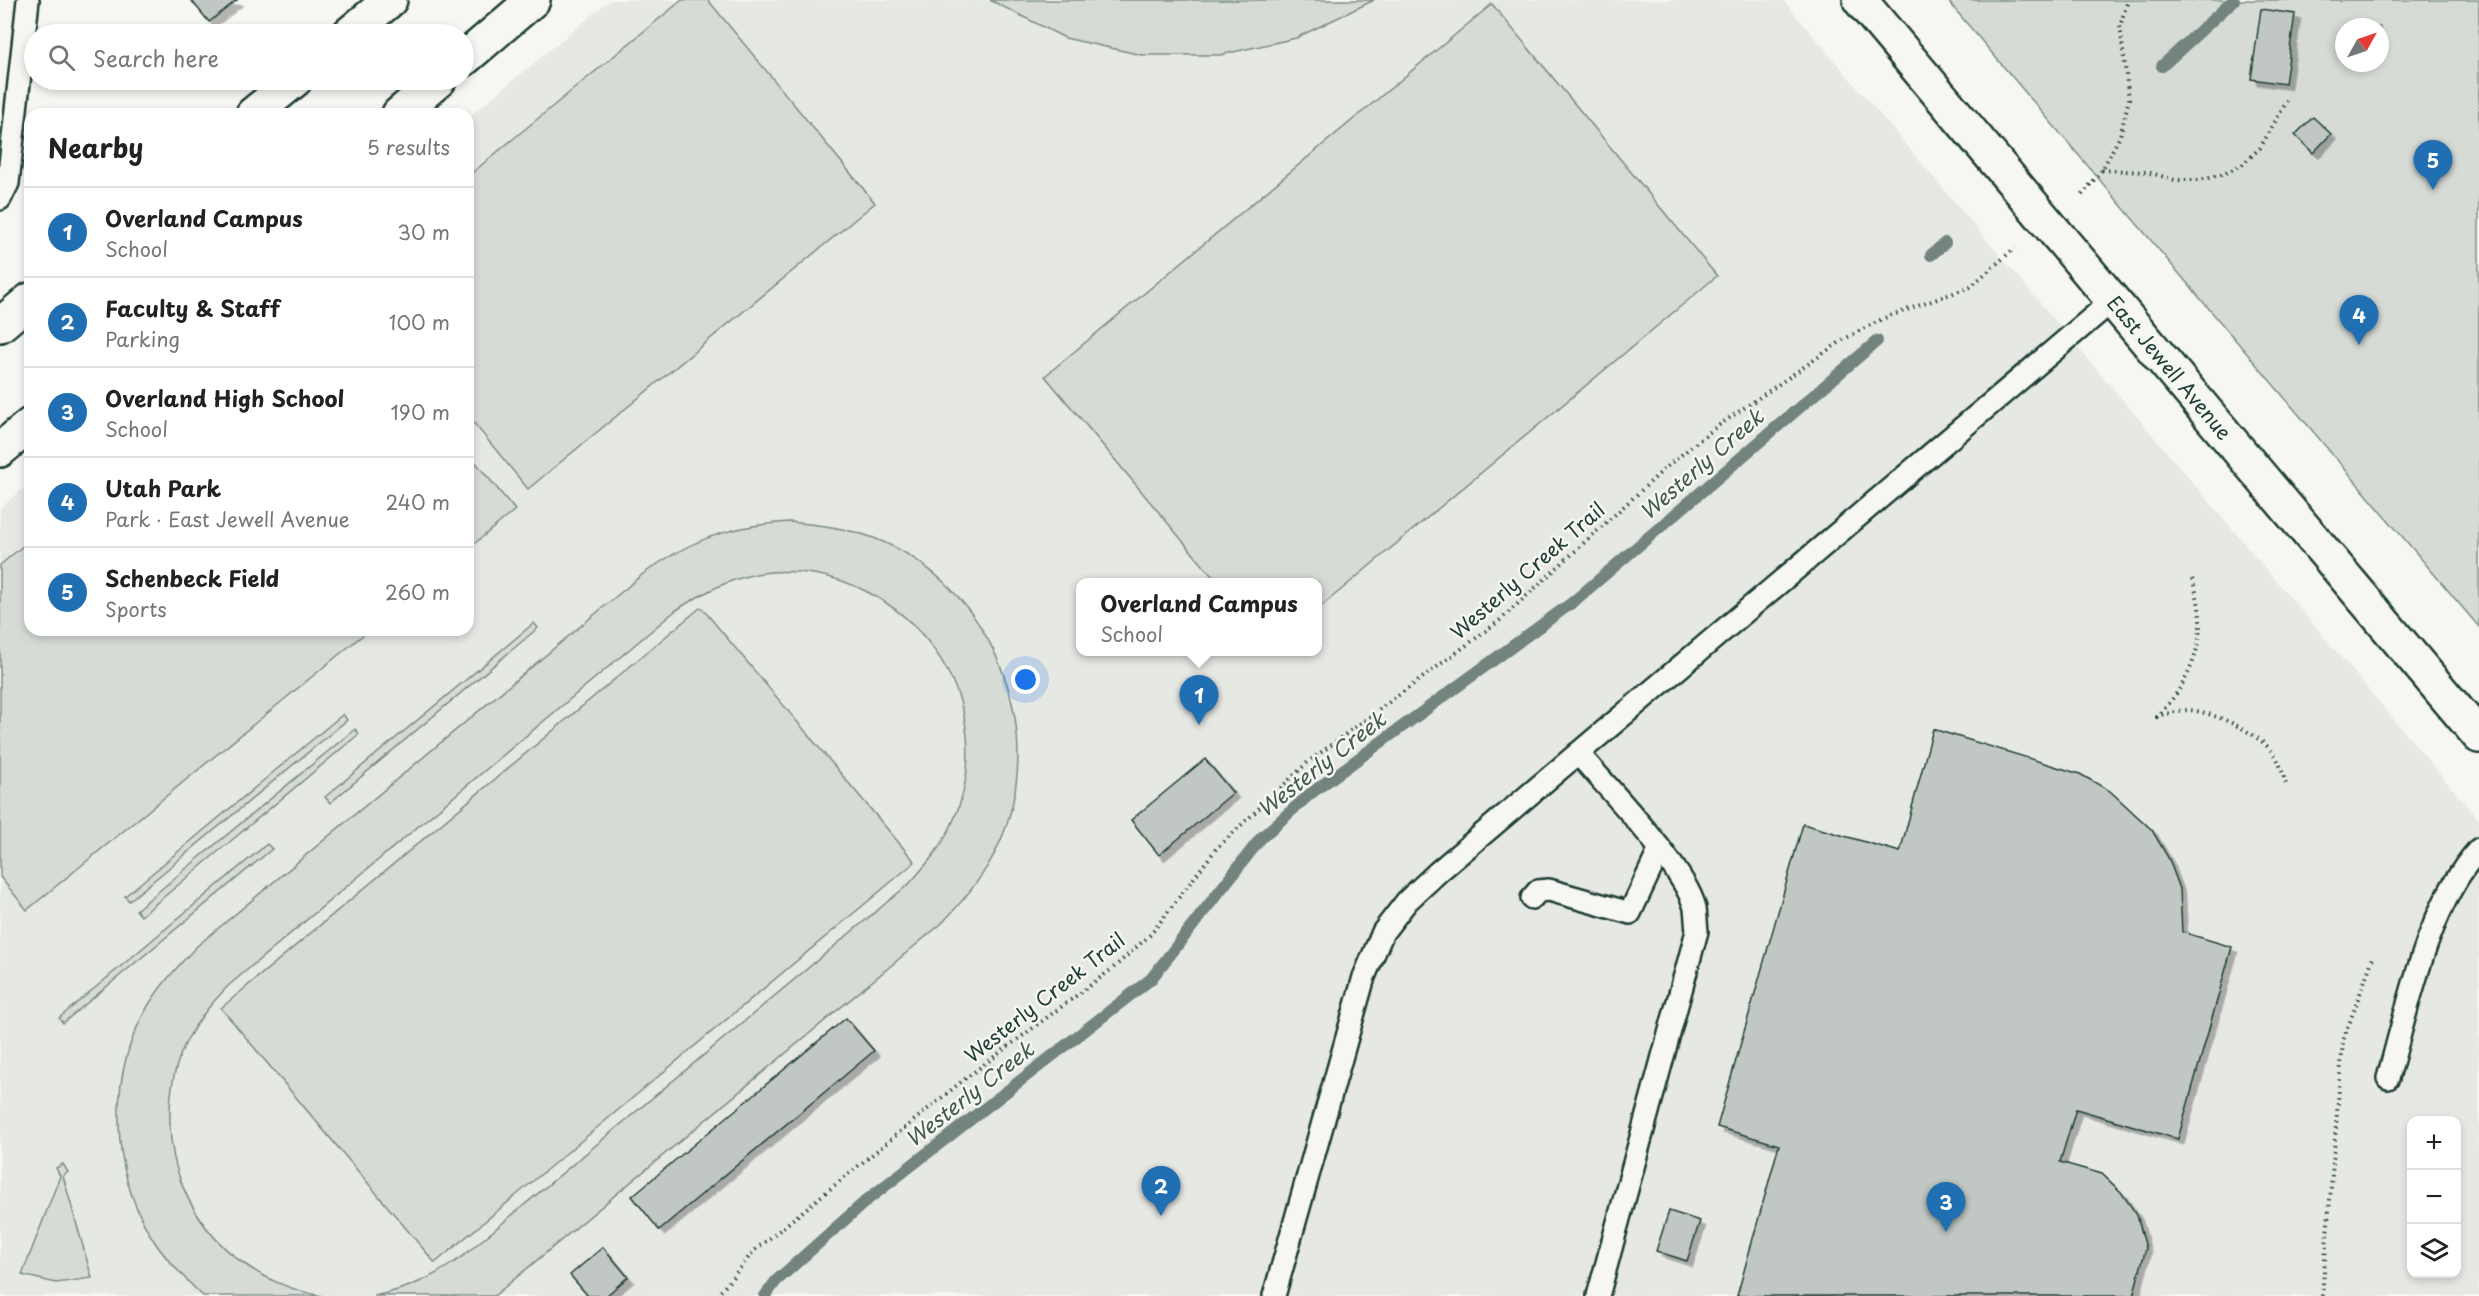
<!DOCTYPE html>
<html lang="en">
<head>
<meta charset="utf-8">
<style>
  :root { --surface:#fff; --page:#f2f2f2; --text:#222; --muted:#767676; --line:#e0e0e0; --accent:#1f6fb2 }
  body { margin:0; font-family:"Playpen Sans",sans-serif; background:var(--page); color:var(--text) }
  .controls { position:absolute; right:18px; bottom:18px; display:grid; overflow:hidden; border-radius:12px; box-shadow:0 3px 9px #0003 }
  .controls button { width:54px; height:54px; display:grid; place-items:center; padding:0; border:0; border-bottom:2px solid var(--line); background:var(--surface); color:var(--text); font:30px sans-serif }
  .compass { position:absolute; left:2335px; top:18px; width:54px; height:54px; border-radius:50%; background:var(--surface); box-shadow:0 3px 9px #0003; rotate:50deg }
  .you { position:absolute; left:1026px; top:680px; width:21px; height:21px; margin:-15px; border:4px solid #fff; border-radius:50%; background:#1a73e8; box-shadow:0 0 0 9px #1a73e833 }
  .badge { display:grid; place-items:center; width:39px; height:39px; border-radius:50%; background:var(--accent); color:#fff; font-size:20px; font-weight:700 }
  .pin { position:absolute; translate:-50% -50px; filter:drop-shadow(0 2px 3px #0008) }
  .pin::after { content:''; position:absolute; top:32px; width:21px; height:18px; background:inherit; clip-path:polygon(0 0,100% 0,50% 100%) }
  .popup { position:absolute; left:1076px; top:578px; width:246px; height:78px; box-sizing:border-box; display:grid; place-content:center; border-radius:12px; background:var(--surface); filter:drop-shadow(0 2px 4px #0005); font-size:20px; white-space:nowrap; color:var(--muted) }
  .popup b { font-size:22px; color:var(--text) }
  .popup::after { content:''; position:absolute; left:50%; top:100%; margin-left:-12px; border:12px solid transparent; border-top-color:var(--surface) }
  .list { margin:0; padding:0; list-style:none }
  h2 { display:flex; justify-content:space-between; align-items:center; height:78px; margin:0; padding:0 24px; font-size:26px }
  h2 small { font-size:20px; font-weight:400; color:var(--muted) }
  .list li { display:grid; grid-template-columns:39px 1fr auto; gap:18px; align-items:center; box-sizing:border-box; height:90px; padding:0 24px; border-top:2px solid var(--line) }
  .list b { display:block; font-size:22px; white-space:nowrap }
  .list p { margin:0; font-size:20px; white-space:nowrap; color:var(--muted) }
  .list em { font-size:20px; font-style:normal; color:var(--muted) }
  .icon { flex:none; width:33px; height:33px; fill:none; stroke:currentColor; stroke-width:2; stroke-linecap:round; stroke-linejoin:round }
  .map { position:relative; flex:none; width:2479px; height:1296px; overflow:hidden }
  .search { position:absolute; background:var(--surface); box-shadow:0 3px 9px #0003; left:24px; top:24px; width:450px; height:66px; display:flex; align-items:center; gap:15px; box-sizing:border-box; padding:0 21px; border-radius:33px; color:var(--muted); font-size:22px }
  .panel { position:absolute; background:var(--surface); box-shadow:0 3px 9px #0003; left:24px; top:108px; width:450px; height:528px; border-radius:18px }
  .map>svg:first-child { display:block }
</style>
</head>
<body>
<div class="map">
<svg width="2479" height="1296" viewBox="0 0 2479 1296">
  <defs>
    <filter id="shadow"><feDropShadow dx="5.5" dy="5.5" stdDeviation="0" flood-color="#0004"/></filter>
  </defs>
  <rect width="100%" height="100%" fill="#f6f6f2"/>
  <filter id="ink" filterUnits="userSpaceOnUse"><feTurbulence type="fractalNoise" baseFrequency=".0167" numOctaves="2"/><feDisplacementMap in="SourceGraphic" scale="12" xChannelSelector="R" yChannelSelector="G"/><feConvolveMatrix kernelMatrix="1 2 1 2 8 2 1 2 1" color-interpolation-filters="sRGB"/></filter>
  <g filter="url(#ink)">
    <!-- built -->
    <path fill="#e6e8e4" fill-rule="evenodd" d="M610,0H1783L2479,820V1296H0V508L30,483V630H468V118ZM1080,582H1318V652H1080ZM2412,1120H2456V1274H2412Z"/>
    <!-- green -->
    <path fill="#d6dbd6" stroke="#7a8c85" stroke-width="1.5" fill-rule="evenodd" d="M682,0H708L875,203L528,489L468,416V176Z
      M990,0H1374L1296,38L1220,55H1142L1065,38Z
      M1947,0H2479V627ZM2344,27H2380V63H2344Z
      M1492,4L1717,276L1318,609V582H1217L1045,376Z
      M468,453L515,510L468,549Z
      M789,522C815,524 840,527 865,535C982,573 1046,712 1006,827C993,865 969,895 941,924L494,1296H374C409,1289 434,1277 463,1256L910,883C925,866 940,849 950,828C1011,702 906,563 771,572C735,575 704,592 675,611L228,986C212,1003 198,1019 187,1040C174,1065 169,1096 170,1124C172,1212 236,1281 322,1296H203C184,1278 166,1260 152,1238C110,1169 107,1075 148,1006C162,983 179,965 197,946L643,574C692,539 729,526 789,522Z
      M30,540V630H369L27,910L0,877V565Z
      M701,607L915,862L435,1263L221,1008Z
      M534,623L538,628L330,803L325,797Z
      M343,714L347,720L129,901L125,896Z
      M355,729L359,734L141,916L136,910Z
      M267,844L272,849L63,1023L59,1018Z
      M63,1164L68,1172L63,1176L92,1278L56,1283L22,1275L60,1176L56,1168Z"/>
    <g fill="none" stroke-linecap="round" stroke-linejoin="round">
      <!-- stream -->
      <path stroke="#72847d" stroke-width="12" d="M2162,66L2234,0
        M1931,255L1945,243
        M765,1296L776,1281L867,1200L1151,979L1261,838L1310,794L1573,602L1877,341"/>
    </g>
    <!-- building -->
    <path fill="#c1c8c3" stroke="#1f3d34" stroke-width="1.5" filter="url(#shadow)" d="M191,0H237L209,22Z
      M2261,9L2295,14L2285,84L2251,79Z
      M2313,117L2331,134L2313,153L2295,135Z
      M1933,729L2080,774L2110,791L2152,830L2169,859L2180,889L2182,932L2232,947L2178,1139L2076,1109L2060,1162L2102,1174L2121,1192L2137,1215L2146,1248L2133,1296H1737L1779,1145L1717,1127L1803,824L1900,852Z
      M1205,759L1233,793L1159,855L1131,820Z
      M846,1018L874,1051L659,1230L632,1196Z
      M1669,1211L1700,1221L1687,1261L1656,1251Z
      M603,1247L628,1277L606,1296H588L570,1275Z"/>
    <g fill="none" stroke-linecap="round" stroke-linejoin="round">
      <defs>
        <path id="lane" d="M0,199L8,183L28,0
          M1578,753C1608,789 1684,866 1695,908C1696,916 1696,924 1697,931L1598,1296
          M1532,898L1538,891L1549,890L1630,913L1660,849
          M2388,1078C2408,1007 2428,905 2479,849
          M1274,1296L1364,977L1383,932L1407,901L1438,872L2112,301"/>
        <path id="secondary" d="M1860,0L2479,736
          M349,34L390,0
          M464,59L533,0
          M253,114L295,80
          M399,114L439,80
          M0,325L30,300
          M0,450L30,425"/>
      </defs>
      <!-- lane casing -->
      <use href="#lane" stroke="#1f3d34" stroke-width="26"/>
      <!-- secondary casing -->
      <use href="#secondary" stroke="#1f3d34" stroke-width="38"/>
      <!-- path -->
      <path stroke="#1f3d34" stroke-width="4" stroke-dasharray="1.5 4.5" stroke-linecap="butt" d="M2102,170L2147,172L2175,180H2200L2224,174L2243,164L2260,148L2287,101
        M2082,195L2102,170L2120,136L2129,99L2120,26L2128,0
        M2192,579C2211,632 2195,677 2157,717C2166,714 2178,710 2189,710C2214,712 2259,733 2274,754C2280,762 2283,775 2286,784
        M717,1296L754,1251L966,1078L1112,969L1151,934L1216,849L1308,762L1498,622L1670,464L1712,430L1846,338L1882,319L1970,287L2015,248
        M2322,1296L2343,1041L2374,955"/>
      <!-- lane -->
      <use href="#lane" stroke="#f6f6f2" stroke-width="21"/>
      <!-- secondary -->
      <use href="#secondary" stroke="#f6f6f2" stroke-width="33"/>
    </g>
  </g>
  <g text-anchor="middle" stroke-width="5" stroke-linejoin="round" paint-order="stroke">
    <!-- street labels -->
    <g font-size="20" fill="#1f3d34" stroke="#f6f6f2">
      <text transform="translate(2169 368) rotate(50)" y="7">East Jewell Avenue</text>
      <text transform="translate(1528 571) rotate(-41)" y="7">Westerly Creek Trail</text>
      <text transform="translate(1045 998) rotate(-38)" y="7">Westerly Creek Trail</text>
    </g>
    <!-- water labels -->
    <g font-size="21" font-style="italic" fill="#425a52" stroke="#f6f6f2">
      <text transform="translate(1702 465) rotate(-41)" y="7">Westerly Creek</text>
      <text transform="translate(1322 765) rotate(-38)" y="7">Westerly Creek</text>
      <text transform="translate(970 1095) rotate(-38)" y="7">Westerly Creek</text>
    </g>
  </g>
</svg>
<div class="controls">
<button>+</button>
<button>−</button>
<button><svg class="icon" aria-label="layers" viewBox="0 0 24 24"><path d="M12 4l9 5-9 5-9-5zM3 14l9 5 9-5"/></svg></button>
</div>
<svg class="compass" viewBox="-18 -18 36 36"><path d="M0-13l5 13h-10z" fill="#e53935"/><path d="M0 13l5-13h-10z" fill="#767676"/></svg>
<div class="you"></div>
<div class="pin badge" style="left:1199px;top:725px">1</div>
<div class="popup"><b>Overland Campus</b>School</div>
<div class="pin badge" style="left:1161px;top:1216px">2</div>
<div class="pin badge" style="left:1946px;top:1232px">3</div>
<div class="pin badge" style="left:2359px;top:345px">4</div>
<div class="pin badge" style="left:2433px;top:190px">5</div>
<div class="search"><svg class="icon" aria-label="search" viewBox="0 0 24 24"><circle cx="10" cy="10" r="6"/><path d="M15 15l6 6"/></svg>Search here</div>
<section class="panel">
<h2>Nearby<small>5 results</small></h2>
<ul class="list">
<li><span class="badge">1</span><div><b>Overland Campus</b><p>School</p></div><em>30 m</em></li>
<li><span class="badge">2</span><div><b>Faculty &amp; Staff</b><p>Parking</p></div><em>100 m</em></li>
<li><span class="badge">3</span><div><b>Overland High School</b><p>School</p></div><em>190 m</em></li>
<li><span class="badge">4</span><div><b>Utah Park</b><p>Park · East Jewell Avenue</p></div><em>240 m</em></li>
<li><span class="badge">5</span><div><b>Schenbeck Field</b><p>Sports</p></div><em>260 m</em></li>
</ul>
</section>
</div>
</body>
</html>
